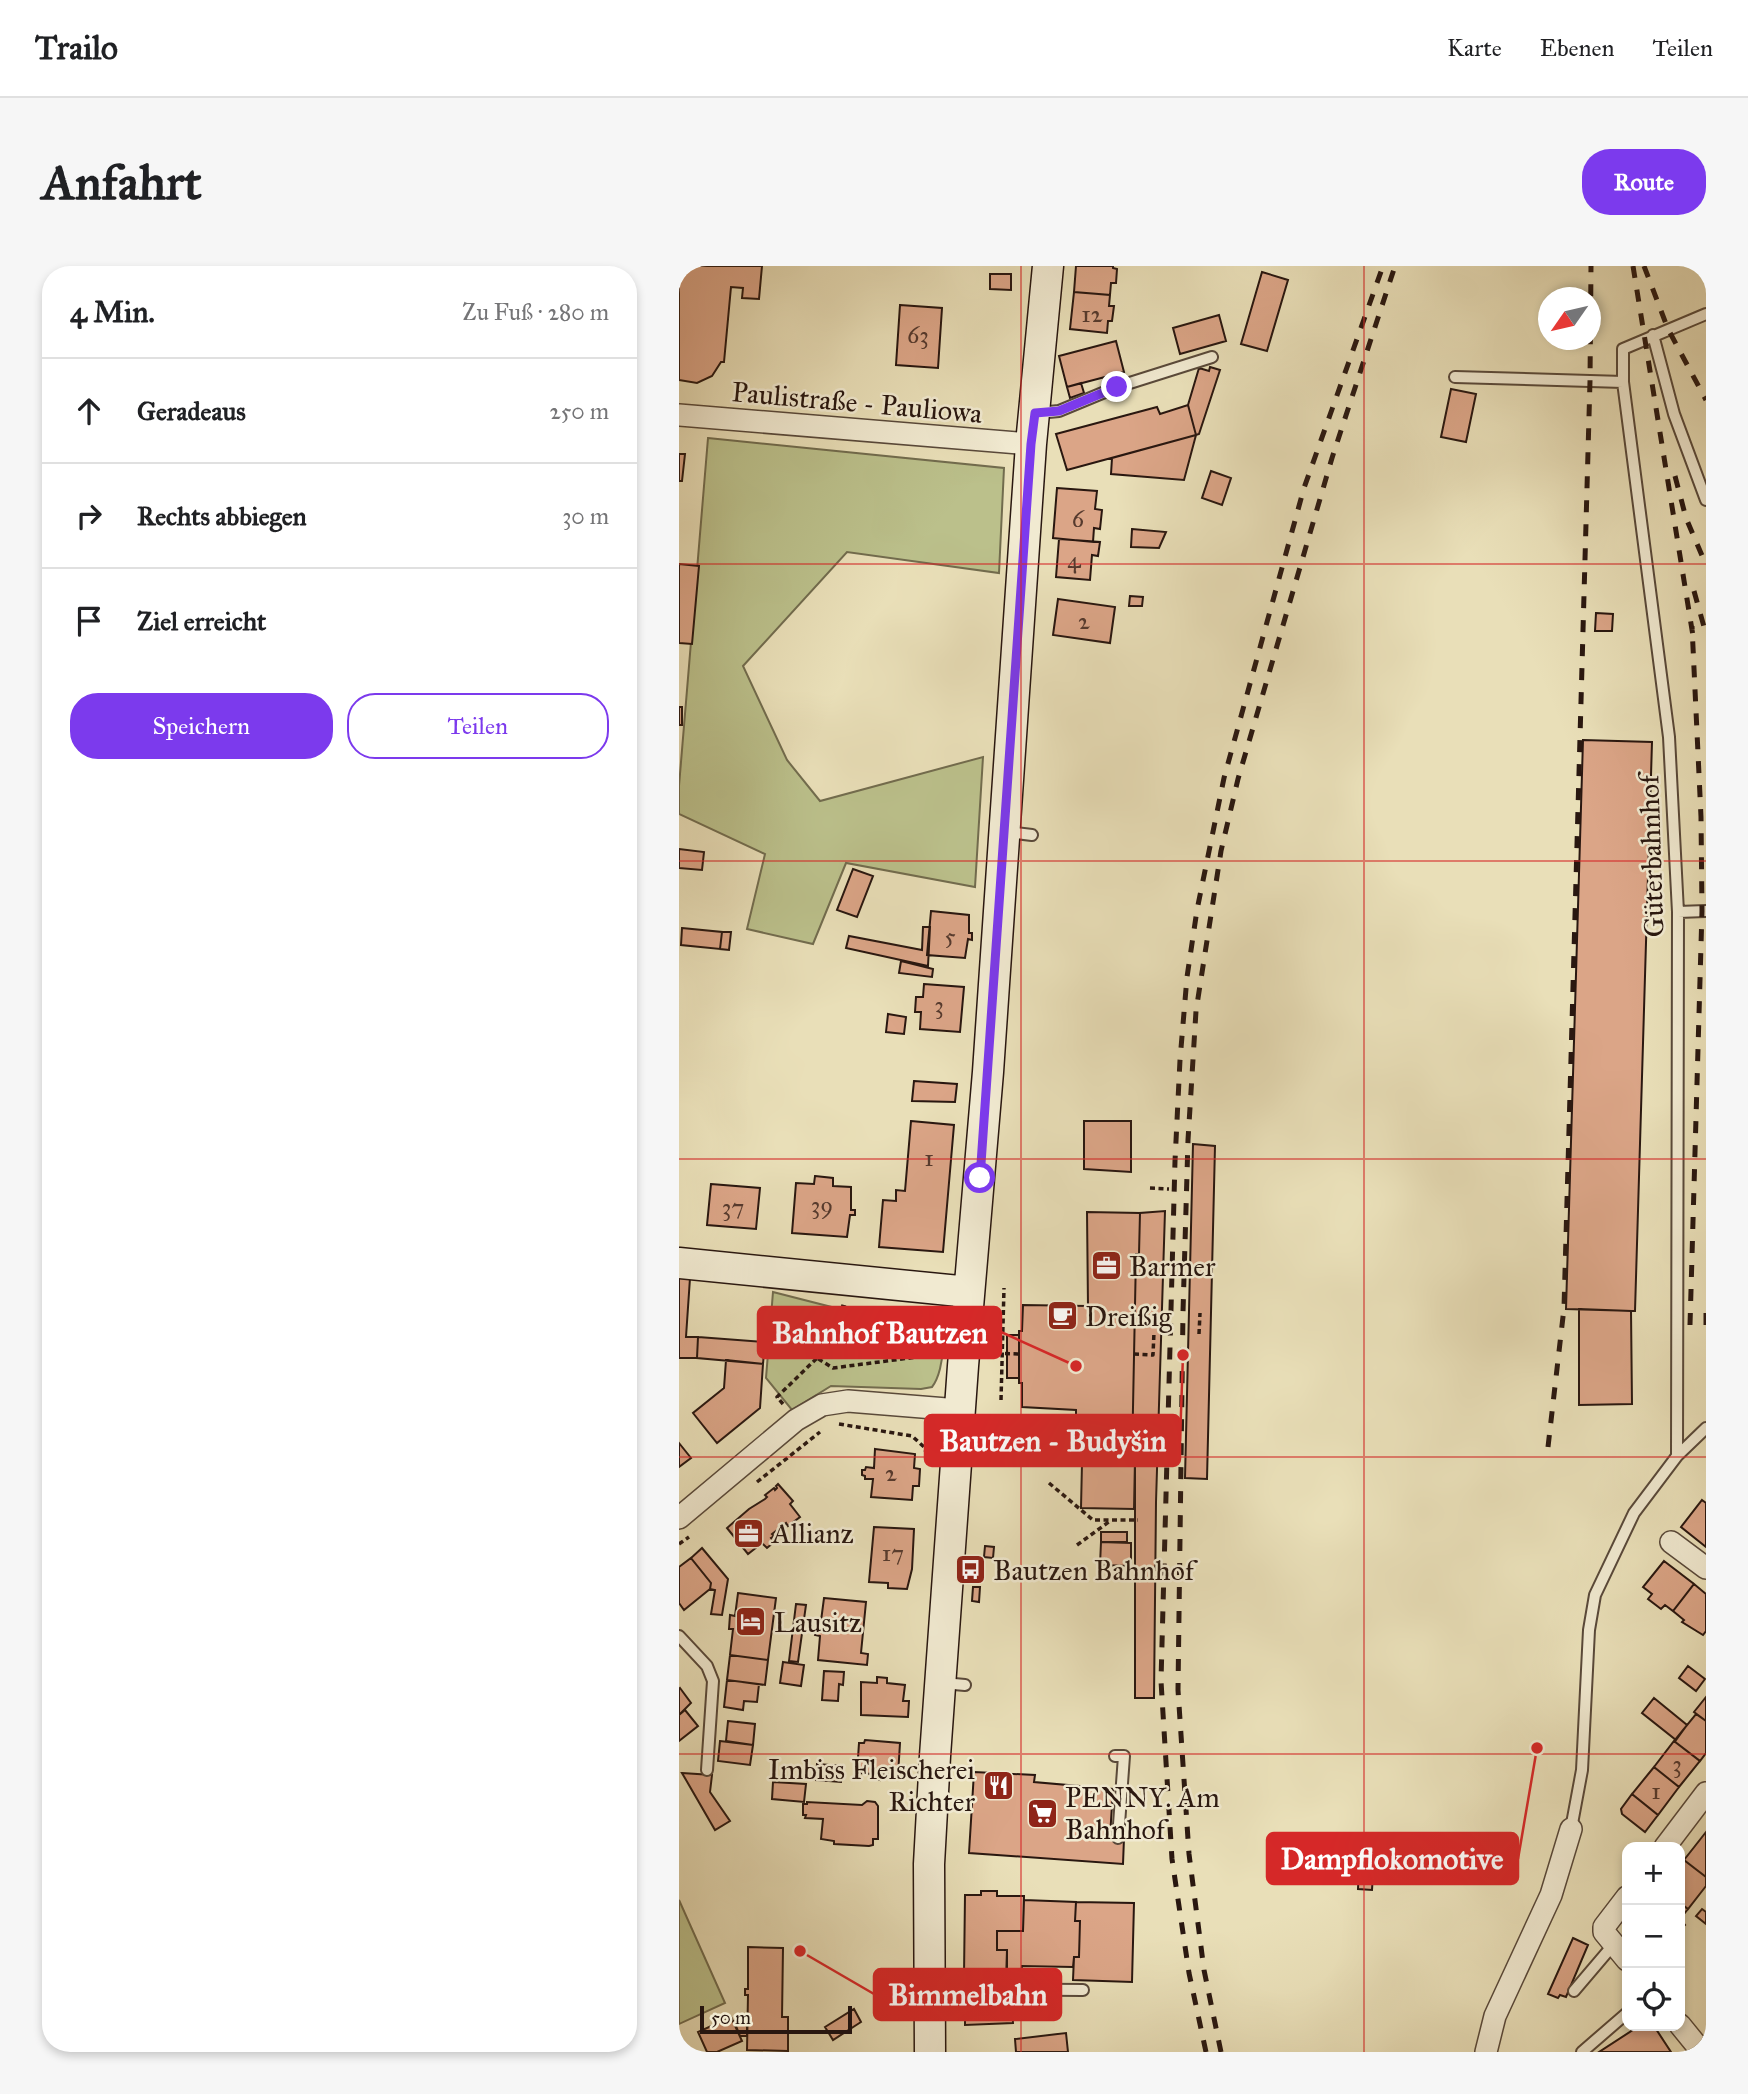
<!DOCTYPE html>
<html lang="de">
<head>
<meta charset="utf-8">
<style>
  :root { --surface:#fff; --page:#f6f6f6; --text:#202124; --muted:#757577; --line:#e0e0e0; --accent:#7c3aed }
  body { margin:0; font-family:"IM FELL Great Primer",serif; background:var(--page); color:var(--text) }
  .controls { position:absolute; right:21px; bottom:21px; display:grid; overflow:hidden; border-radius:14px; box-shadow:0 4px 10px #0003 }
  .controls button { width:63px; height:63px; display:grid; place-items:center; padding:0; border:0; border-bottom:2px solid var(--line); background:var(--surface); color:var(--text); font:35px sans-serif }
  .compass { position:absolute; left:859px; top:21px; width:63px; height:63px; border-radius:50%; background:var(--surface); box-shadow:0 4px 10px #0003; rotate:236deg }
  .scale { position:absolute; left:21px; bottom:18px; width:152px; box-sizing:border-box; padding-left:7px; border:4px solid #291710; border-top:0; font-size:19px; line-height:24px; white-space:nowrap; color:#291710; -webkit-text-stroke:5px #f1ead1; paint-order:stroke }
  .stop { position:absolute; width:21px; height:21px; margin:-16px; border:5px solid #7c3aed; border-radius:50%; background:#fff }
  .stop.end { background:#7c3aed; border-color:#fff; box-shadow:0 2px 7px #0008 }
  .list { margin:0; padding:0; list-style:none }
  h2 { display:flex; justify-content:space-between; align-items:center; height:91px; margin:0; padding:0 28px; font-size:30px }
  h2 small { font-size:23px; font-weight:400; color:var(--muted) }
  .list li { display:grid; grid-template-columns:46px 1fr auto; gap:21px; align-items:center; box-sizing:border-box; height:105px; padding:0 28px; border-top:2px solid var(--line) }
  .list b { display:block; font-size:26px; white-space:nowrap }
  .list em { font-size:23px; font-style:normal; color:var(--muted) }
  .actions { display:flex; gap:14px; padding:21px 28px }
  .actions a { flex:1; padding:16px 0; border:2px solid var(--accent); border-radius:28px; text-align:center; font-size:24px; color:var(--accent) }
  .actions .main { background:var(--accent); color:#fff }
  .icon { flex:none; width:38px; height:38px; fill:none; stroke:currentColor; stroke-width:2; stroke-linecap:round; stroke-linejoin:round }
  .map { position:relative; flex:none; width:1027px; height:1786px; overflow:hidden; border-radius:28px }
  header { display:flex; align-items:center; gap:42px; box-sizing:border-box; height:98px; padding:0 35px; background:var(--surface); border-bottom:2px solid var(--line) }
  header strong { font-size:33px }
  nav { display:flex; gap:38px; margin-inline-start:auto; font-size:24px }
  .intro { display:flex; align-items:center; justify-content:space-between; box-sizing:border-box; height:168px; padding:0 42px }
  h1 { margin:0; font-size:49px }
  .button { padding:18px 32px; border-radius:28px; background:var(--accent); color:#fff; font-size:24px; font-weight:700 }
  main { display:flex; gap:42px; padding:0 42px }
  aside { flex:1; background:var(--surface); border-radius:28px; box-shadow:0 4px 10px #0003 }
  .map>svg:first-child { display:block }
</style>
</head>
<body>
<header>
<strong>Trailo</strong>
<nav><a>Karte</a><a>Ebenen</a><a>Teilen</a></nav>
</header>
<div class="intro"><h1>Anfahrt</h1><a class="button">Route</a></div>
<main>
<aside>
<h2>4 Min.<small>Zu Fuß · 280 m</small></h2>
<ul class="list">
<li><svg class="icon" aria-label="ahead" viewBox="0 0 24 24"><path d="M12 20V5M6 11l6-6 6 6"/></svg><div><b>Geradeaus</b></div><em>250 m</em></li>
<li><svg class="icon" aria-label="right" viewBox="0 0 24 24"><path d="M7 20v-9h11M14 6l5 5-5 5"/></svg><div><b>Rechts abbiegen</b></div><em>30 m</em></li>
<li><svg class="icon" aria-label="arrive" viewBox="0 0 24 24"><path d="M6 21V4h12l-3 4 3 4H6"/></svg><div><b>Ziel erreicht</b></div></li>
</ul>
<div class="actions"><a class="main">Speichern</a><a>Teilen</a></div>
</aside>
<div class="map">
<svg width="1027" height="1786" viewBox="0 0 1027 1786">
  <rect width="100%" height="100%" fill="#e9dfb8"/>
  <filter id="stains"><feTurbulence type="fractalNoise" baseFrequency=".00286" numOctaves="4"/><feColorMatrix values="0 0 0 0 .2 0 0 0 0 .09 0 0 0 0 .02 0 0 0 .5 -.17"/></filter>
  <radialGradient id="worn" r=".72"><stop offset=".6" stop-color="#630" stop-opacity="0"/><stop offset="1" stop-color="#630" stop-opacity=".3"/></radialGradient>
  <!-- green -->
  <path fill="#bbc08b" stroke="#726c4e" stroke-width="2" d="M29,172L325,202L320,307L168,286L64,400L108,494L141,535L304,491L296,621L167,597L134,678L68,663L86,588L0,548V520Z
    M94,1026L172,1046L179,1056L210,1058V1046C221,1046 233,1043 243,1044C272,1048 266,1105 253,1121L242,1123L152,1120L113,1144L87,1112Z
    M0,1634L46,1737L0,1758Z"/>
  <!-- building -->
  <path fill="#dba587" stroke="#291710" stroke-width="2" d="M0,0H83L80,33L63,32L64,22L52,21L45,96H42L33,110L18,117L0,114Z
    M397,0H434V2L438,3L437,17H432L431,29L395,26Z
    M583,6L609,14L588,85L562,78Z
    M311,8H332V24L311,23Z
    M395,26L431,29L430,40H435L433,55H429L428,67L391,63Z
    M221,39L263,42L259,102L217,99Z
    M540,49L547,75L501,88L494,62Z
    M437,75L445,106L388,121L380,90Z
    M531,101L541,104L520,168L517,169L509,139L520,102L530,105Z
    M402,117L405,127L391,132L388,121Z
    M772,123L797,128L787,176L762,171Z
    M509,139L517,169L388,204L377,168L478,141L481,148Z
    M517,169L505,214L432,208L433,192Z
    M0,188H6L3,215H0Z
    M532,205L552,212L543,239L523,232Z
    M378,222L418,225L416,243L423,244L421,263L415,262L414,276L374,272Z
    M453,263L487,266L480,282L452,281Z
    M380,273L421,276L419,290L413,289L411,314L377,311Z
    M0,298L20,300L13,378L0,377Z
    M451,330L464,331L463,340H450Z
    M379,333L436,341L431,377L374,369Z
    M917,347L934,348L933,365H916Z
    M0,441H3V459H0Z
    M904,474L973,476L956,1045L887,1043Z
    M0,583L25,586L23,604L0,602Z
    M174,603L194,610L178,651L158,644Z
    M252,645L290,649V667H293V674L289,673L286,692L248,689Z
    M244,661H251L249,700L167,682L170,670L243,684Z
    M3,662L43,666L41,683L2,679Z
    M43,666H52L50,684L41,683Z
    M222,695L254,703L253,711L220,707Z
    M245,718L285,721L281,766L241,763L242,746H236L237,731H244Z
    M209,748L227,751L225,768L207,766Z
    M235,815L278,818L276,836L233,835Z
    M232,855L275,859L264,986L200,981L204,934L217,935V924L226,925Z
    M405,855H452V906L405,903Z
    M514,878L536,880L528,1213L506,1212Z
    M136,910L154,912V920L172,921V944H176V949H171L168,971L113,967L117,917L135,918Z
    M32,918L81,922L77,963L28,959Z
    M486,945L477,1236L475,1432H456V1193H453L457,988H460L461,947Z
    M408,946L461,947L460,988H457L453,1193H456L455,1243L402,1242L403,1197H389V1172H397V1144L343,1141V1117H340V1065H343L344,1039L409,1040Z
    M0,1011L11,1012L7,1071H19L18,1092H0Z
    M900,1043L952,1045L953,1138L900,1139Z
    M328,1069H340V1112H328Z
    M19,1071L86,1076L84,1098L18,1092Z
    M47,1094L84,1098L81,1142L38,1177L14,1147L45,1122Z
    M0,1177L12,1192L0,1201Z
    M196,1183L236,1188L235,1202L241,1203L240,1220H234L233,1234L192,1231L194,1213H186V1210L183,1209V1204H186L187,1201L195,1202Z
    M99,1218L114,1235L111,1238L121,1251L109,1260L107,1257L93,1268L95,1270L92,1272L95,1276L88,1282L83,1277L69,1288L48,1262L70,1243L86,1233L88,1231L86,1229L95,1222L96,1224L98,1222L97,1220Z
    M1023,1234L1027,1237V1281L1002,1261Z
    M195,1261L235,1263L233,1303L228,1323L209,1322V1317L190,1316Z
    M422,1266H448V1276H422Z
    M422,1276L452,1277V1300L421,1299Z
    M306,1280L315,1281L314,1292L305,1291Z
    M23,1282L49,1313L43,1349L32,1348L36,1324L31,1323L32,1317L12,1292Z
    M12,1292L32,1317L31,1323L5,1344L0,1337V1301Z
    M985,1295L1015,1318L994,1345L986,1339L982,1343L969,1333L973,1328L964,1321Z
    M1015,1318L1027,1328V1365L1024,1369L1003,1356L1005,1354L994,1345Z
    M294,1321H301L300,1336L293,1335Z
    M59,1327L97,1332L89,1394L51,1389L54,1363H50L51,1349L56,1350Z
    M145,1332L187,1336L182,1387L189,1388L188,1399L139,1394L141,1370L136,1369L138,1354L142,1355Z
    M117,1338L127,1339L119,1396L110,1395Z
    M51,1389L89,1394L86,1419L48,1414Z
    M104,1396L125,1399L122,1420L101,1417Z
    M1009,1400L1026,1413L1017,1425L1000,1412Z
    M145,1405L165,1406L164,1419L160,1418L159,1435L143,1434Z
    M198,1411L208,1412V1417L226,1419L224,1435H230L229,1451L182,1449V1416L198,1417Z
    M48,1414L80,1418L78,1436L65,1435L64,1444L45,1441Z
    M1,1422L12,1437L0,1449V1423Z
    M1027,1431V1455L1015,1446Z
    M975,1432L1008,1459L997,1474L963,1447Z
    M6,1444L19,1460L0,1475V1449Z
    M1017,1448L1027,1455V1487L1021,1495L995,1475Z
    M49,1455L76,1458L74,1479L47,1475Z
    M186,1474L221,1477L219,1509L202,1508L201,1514L195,1513L196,1508L178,1507L180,1477H185Z
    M41,1475L74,1479L71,1499L39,1495Z
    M995,1475L1021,1495L1000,1521L975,1501Z
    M138,1498L163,1500L162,1516L137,1514Z
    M975,1501L1000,1521L979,1549L953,1528Z
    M295,1506L356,1509L355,1516L434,1523L431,1571L445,1572L444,1598L290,1587Z
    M3,1507L33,1509L31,1526L51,1555L36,1564Z
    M94,1516L127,1518L125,1536L93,1533Z
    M953,1528L979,1549L966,1566L943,1548L942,1543Z
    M188,1535L196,1536L199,1540V1573H194V1579L190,1580L155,1578V1575L142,1573L144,1553L126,1552L127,1549H124V1538H128V1536L183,1539Z
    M1027,1566V1611L1005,1594Z
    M681,1574L696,1575L693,1624L679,1623Z
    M1005,1594L1027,1611V1620L1009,1643L1001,1637V1599Z
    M302,1625H318V1630H345L344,1665H318V1684H328L327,1715L300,1716V1709H285L286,1629H302Z
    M345,1634L397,1636L396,1655H401L400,1691H395L394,1701L343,1700L342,1711L328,1708V1684H318V1665H344Z
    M397,1636L455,1637L453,1716L394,1714L395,1691H400L401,1655H396Z
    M1001,1637L1009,1643L1001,1653L1006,1659L1001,1664Z
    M1023,1643L1027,1646V1658L1017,1650Z
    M894,1672L909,1679L887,1731L881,1729L879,1732L869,1728Z
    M69,1681L104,1682L103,1751H109V1785L68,1784L69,1729H66V1723H69Z
    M333,1739L334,1757L286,1759V1741Z
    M175,1743L182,1756L154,1774L146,1761Z
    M52,1751L63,1775L38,1786H28L19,1766Z
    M68,1754V1770H61L55,1755Z
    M960,1760H975L992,1786H920Z
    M387,1767L389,1786H337L336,1773Z"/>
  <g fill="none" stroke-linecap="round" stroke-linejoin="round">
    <defs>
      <path id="lane" d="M974,69L995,148L1027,234
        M776,111L944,116
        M359,147L380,145L438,121L533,91
        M328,566L353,569
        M999,646L1027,645
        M998,1190L1027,1162
        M0,1370L28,1400L34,1415L28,1504
        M264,1417L286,1419
        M436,1490H445L439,1572
        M892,1563L903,1504L910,1364L916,1329L955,1247L998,1190L999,646L990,471L944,116V83L1027,48
        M252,1723L404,1724
        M895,1725L935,1678
        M903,1786L948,1747"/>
      <path id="street" d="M0,149L352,178
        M0,1252L117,1154L143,1139L169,1135L280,1144
        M992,1276L1027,1302
        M986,1581L1027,1527
        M948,1631L925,1661V1666L948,1694
        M1001,1759L1023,1786
        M807,1786L816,1750L872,1629L892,1563"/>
      <path id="secondary" d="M0,997L290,1026
        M251,1786L250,1598L256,1490L284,1100L309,806L352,178L369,0"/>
    </defs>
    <!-- lane casing -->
    <use href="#lane" stroke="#59493a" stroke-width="14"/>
    <!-- street casing -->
    <use href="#street" stroke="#59493a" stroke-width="24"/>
    <!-- secondary casing -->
    <use href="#secondary" stroke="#291710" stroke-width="33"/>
    <!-- path -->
    <path stroke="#291710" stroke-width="3.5" stroke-dasharray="5 3.5" stroke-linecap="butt" d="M471,922L490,923
      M162,1040L178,1044L185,1055L245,1077L259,1087
      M102 1064a18 18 0 1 1 36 0a18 18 0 1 1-36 0Z
      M520,1068L521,1047
      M127,1081L138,1092L154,1102L246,1090L260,1087
      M309,1087L340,1088
      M455,1088L474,1089L475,1066
      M322,1134L325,1022
      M104,1138L98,1131L138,1092L178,1044
      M160,1158L233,1170L245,1181L251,1197
      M78,1216L141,1166
      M370,1217L414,1254H459
      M0,1278L10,1271
      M398,1279L431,1255"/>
    <!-- lane -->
    <use href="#lane" stroke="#f1ead1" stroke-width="10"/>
    <!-- street -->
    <use href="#street" stroke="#f1ead1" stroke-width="21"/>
    <!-- secondary -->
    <use href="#secondary" stroke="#f1ead1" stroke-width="30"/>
    <!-- rail -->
    <path stroke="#291710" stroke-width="5" stroke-dasharray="12 12" stroke-linecap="butt" d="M954,0L1014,370
      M965,0L989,63L1027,134
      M996,210L1007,252L1027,299
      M1015,325L1027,368
      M1011,1059L1023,645L1022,551L1013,360
      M1027,1059V1043
      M869,1181L885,1042L911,115L912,0
      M527,1786L510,1707L493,1593L482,1415L496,895L501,794L508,711L518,644L545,512L625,222L704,0
      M542,1786L525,1704L510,1588L499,1424L504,1046L509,874L517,745L542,585L559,513L653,192L716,0"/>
  </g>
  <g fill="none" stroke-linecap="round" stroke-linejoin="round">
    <!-- route -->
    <path stroke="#7c3aed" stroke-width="9" d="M301,912L352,178L356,147L380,145L438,121"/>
  </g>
  <!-- grid -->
  <path fill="none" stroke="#d62828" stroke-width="2" stroke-opacity="0.55" d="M342,0V1786M685,0V1786M0,298H1027M0,595H1027M0,893H1027M0,1191H1027M0,1488H1027"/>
  <!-- icons -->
  <defs>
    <symbol id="office-square" viewBox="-11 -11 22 22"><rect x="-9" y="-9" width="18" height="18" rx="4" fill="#8f2418" stroke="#f1ead1"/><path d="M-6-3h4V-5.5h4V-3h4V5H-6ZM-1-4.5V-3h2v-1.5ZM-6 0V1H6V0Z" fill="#fff"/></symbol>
    <symbol id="cafe-square" viewBox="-11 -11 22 22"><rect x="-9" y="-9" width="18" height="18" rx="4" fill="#8f2418" stroke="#f1ead1"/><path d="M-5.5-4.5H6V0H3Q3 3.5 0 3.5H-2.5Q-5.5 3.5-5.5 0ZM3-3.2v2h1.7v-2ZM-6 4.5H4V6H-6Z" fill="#fff"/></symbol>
    <symbol id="bus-square" viewBox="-11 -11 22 22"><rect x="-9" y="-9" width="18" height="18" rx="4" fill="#8f2418" stroke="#f1ead1"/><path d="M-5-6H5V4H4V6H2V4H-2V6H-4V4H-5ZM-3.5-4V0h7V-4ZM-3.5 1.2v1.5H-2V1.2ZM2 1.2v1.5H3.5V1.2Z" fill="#fff"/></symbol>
    <symbol id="hotel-square" viewBox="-11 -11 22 22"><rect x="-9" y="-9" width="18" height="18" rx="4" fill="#8f2418" stroke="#f1ead1"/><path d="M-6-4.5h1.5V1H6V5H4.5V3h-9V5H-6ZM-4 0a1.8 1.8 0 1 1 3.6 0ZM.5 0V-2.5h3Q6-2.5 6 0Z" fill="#fff"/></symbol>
    <symbol id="restaurant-square" viewBox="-11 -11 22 22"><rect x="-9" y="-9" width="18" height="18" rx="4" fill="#8f2418" stroke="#f1ead1"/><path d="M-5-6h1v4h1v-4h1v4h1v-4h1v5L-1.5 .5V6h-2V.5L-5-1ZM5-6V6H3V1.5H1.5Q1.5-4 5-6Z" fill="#fff"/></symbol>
    <symbol id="supermarket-square" viewBox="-11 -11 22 22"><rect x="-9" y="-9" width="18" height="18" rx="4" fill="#8f2418" stroke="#f1ead1"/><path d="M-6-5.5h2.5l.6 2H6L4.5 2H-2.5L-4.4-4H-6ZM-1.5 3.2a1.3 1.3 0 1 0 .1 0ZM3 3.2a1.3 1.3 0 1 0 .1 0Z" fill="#fff"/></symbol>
  </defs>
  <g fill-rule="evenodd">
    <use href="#office-square" x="410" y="982" width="35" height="35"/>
    <use href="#cafe-square" x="366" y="1032" width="35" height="35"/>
    <use href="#office-square" x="52" y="1250" width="35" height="35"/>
    <use href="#bus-square" x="274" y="1286" width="35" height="35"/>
    <use href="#hotel-square" x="54" y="1338" width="35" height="35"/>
    <use href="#restaurant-square" x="302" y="1502" width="35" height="35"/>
    <use href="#supermarket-square" x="346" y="1530" width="35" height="35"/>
  </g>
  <g text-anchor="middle" stroke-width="5" stroke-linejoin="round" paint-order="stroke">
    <!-- number labels -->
    <g font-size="24" fill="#563a2e">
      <text x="413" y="56">12</text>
      <text x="239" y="77">63</text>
      <text x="399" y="261">6</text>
      <text x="395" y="302">4</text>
      <text x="405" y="363">2</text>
      <text x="271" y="678">5</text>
      <text x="260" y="747">3</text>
      <text x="250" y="900">1</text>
      <text x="143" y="947">39</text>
      <text x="54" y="949">37</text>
      <text x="212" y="1215">2</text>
      <text x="214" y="1295">17</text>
      <text x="998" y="1506">3</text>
      <text x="977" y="1533">1</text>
    </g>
    <!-- street labels -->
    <g font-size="28" fill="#291710" stroke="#f1ead1">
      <text transform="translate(178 136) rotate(5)" y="10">Paulistraße - Pauliowa</text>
      <text transform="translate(972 590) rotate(-92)" y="10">Güterbahnhof</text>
    </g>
    <!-- poi labels -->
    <g font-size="28" fill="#291710" stroke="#f1ead1" text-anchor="start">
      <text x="450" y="1010">Barmer</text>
      <text x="406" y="1060">Dreißig</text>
      <text x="93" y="1277">Allianz</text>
      <text x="314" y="1314">Bautzen Bahnhof</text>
      <text x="95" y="1366">Lausitz</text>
      <text x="296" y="1513" text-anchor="end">Imbiss Fleischerei<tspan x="296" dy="32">Richter</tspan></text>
      <text x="386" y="1541">PENNY. Am<tspan x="386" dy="32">Bahnhof</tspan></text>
    </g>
  </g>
  <!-- callouts -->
  <path fill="none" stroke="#d62828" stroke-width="2.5" d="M397 1100L322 1066M504 1089L501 1175M858 1482L839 1593M121 1685L195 1728"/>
  <g fill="#d62828" stroke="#f1ead1" stroke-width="2.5">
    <circle cx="397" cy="1100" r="7"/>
    <circle cx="504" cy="1089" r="7"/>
    <circle cx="858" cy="1482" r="7"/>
    <circle cx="121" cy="1685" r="7"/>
  </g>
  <g fill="#d62828" stroke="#d62828" stroke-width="2.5">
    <rect x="79" y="1041" width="243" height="51" rx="7"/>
    <rect x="246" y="1149" width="255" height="51" rx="7"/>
    <rect x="588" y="1567" width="251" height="51" rx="7"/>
    <rect x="195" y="1703" width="187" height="51" rx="7"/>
  </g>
  <g font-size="30" text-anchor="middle" font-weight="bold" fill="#fff">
    <text x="201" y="1077">Bahnhof Bautzen</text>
    <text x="374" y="1185">Bautzen - Budyšin</text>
    <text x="713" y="1603">Dampflokomotive</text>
    <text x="289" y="1739">Bimmelbahn</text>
  </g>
  <rect width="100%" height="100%" filter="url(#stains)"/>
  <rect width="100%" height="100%" fill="url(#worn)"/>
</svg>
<div class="controls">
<button>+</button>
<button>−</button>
<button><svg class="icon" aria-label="locate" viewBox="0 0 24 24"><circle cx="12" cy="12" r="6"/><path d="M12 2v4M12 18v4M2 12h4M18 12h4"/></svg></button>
</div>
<svg class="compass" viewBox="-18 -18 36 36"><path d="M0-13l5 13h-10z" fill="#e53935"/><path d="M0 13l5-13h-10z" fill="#757577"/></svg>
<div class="scale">50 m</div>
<div class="stop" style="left:301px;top:912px"></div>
<div class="stop end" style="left:438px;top:121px"></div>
</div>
</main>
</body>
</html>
